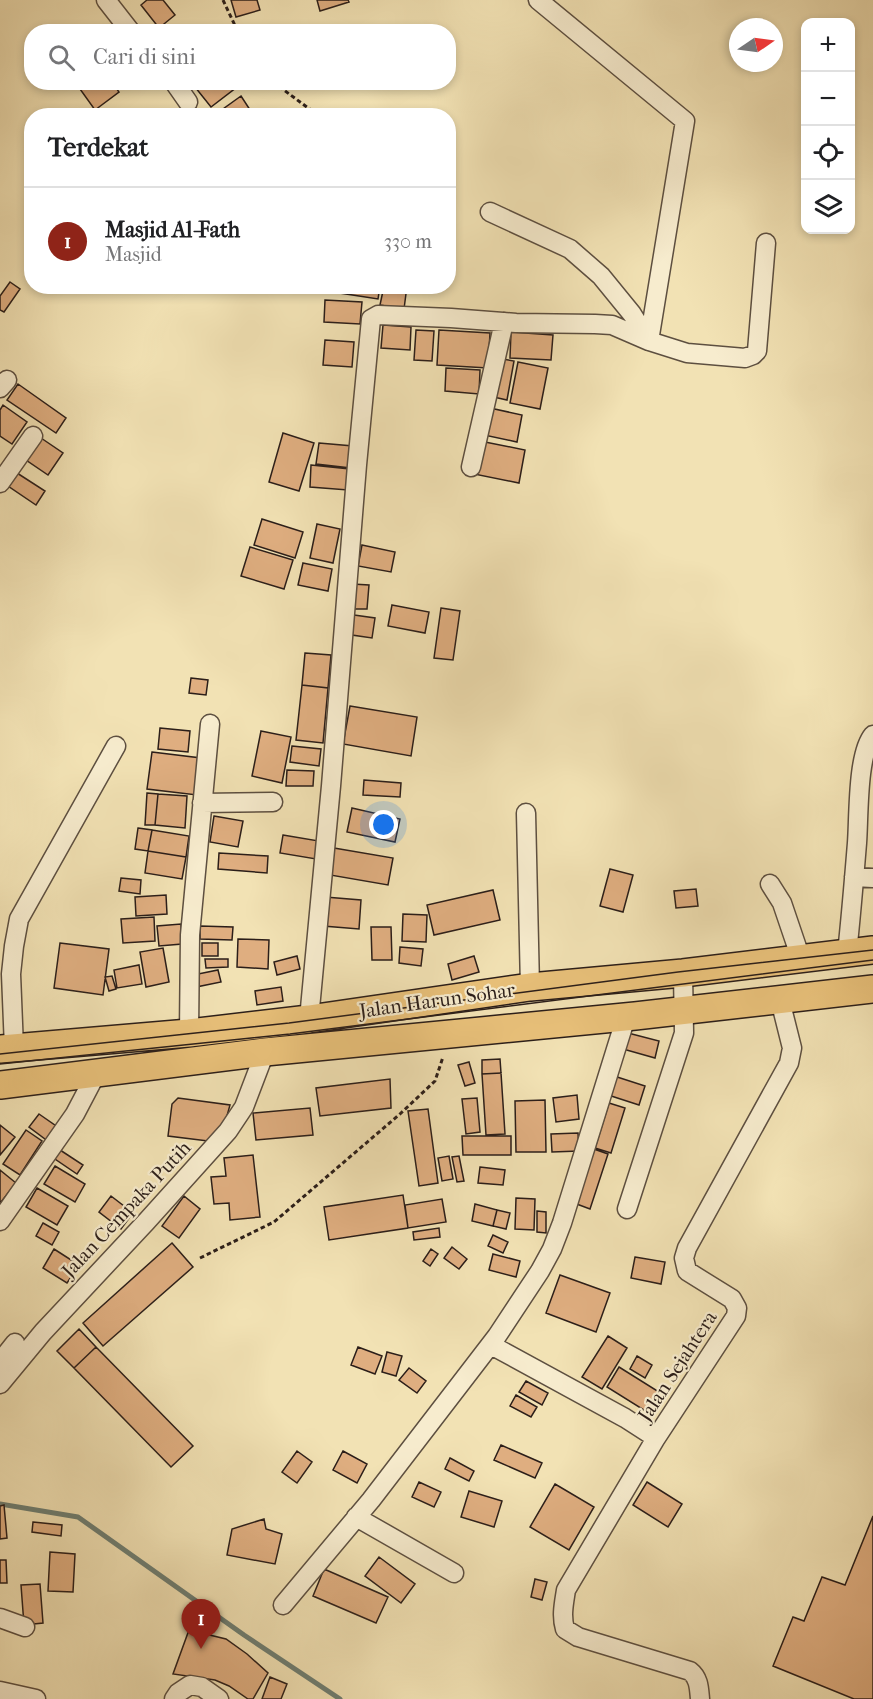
<!DOCTYPE html>
<html lang="id">
<head>
<meta charset="utf-8">
<style>
  :root { --surface:#fff; --page:#f2f2f2; --text:#202124; --muted:#757577; --line:#e0e0e0; --accent:#8f2418 }
  body { margin:0; font-family:"IM FELL French Canon",serif; background:var(--page); color:var(--text) }
  .controls { position:absolute; right:18px; top:18px; display:grid; overflow:hidden; border-radius:12px; box-shadow:0 3px 9px #0003 }
  .controls button { width:54px; height:54px; display:grid; place-items:center; padding:0; border:0; border-bottom:2px solid var(--line); background:var(--surface); color:var(--text); font:30px sans-serif }
  .compass { position:absolute; left:729px; top:18px; width:54px; height:54px; border-radius:50%; background:var(--surface); box-shadow:0 3px 9px #0003; rotate:77deg }
  .you { position:absolute; left:384px; top:825px; width:21px; height:21px; margin:-15px; border:4px solid #fff; border-radius:50%; background:#1a73e8; box-shadow:0 0 0 9px #1a73e833 }
  .badge { display:grid; place-items:center; width:39px; height:39px; border-radius:50%; background:var(--accent); color:#fff; font-size:20px; font-weight:700 }
  .pin { position:absolute; translate:-50% -50px; filter:drop-shadow(0 2px 3px #0008) }
  .pin::after { content:''; position:absolute; top:32px; width:21px; height:18px; background:inherit; clip-path:polygon(0 0,100% 0,50% 100%) }
  .list { margin:0; padding:0; list-style:none }
  h2 { display:flex; justify-content:space-between; align-items:center; height:78px; margin:0; padding:0 24px; font-size:26px }
  h2 small { font-size:20px; font-weight:400; color:var(--muted) }
  .list li { display:grid; grid-template-columns:39px 1fr auto; gap:18px; align-items:center; box-sizing:border-box; height:108px; padding:0 24px; border-top:2px solid var(--line) }
  .list b { display:block; font-size:22px; white-space:nowrap }
  .list p { margin:0; font-size:20px; white-space:nowrap; color:var(--muted) }
  .list em { font-size:20px; font-style:normal; color:var(--muted) }
  .icon { flex:none; width:33px; height:33px; fill:none; stroke:currentColor; stroke-width:2; stroke-linecap:round; stroke-linejoin:round }
  .map { position:relative; flex:none; width:873px; height:1699px; overflow:hidden }
  .search { position:absolute; background:var(--surface); box-shadow:0 3px 9px #0003; left:24px; top:24px; width:432px; height:66px; display:flex; align-items:center; gap:15px; box-sizing:border-box; padding:0 21px; border-radius:24px; color:var(--muted); font-size:22px }
  .panel { position:absolute; background:var(--surface); box-shadow:0 3px 9px #0003; left:24px; top:108px; width:432px; height:186px; border-radius:24px }
  .map>svg:first-child { display:block }
</style>
</head>
<body>
<div class="map">
<svg width="873" height="1699" viewBox="0 0 873 1699">
  <rect width="100%" height="100%" fill="#f2e2b4"/>
  <filter id="stains"><feTurbulence type="fractalNoise" baseFrequency=".00333" numOctaves="4"/><feColorMatrix values="0 0 0 0 .2 0 0 0 0 .09 0 0 0 0 .02 0 0 0 .5 -.17"/></filter>
  <radialGradient id="worn" r=".72"><stop offset=".6" stop-color="#630" stop-opacity="0"/><stop offset="1" stop-color="#630" stop-opacity=".3"/></radialGradient>
  <g fill="none" stroke-linecap="round" stroke-linejoin="round">
    <!-- stream -->
    <path stroke="#6e7e72" stroke-width="5" d="M0,1504L78,1517L244,1635L340,1699"/>
  </g>
  <!-- building -->
  <path fill="#dfae80" stroke="#2b1e19" stroke-width="1.5" d="M147,0H163L175,15L159,28L141,5Z
    M231,0H257L260,10L236,17Z
    M317,0H348L349,2L320,11Z
    M75,82H112L119,92L95,110Z
    M191,82H233L237,87L211,107Z
    M241,96L254,116H227L223,109Z
    M10,282L20,289L4,312L0,310V296Z
    M341,286H380L378,299L340,293Z
    M384,286H407L404,309L380,305Z
    M325,300L362,302L360,324L324,322Z
    M383,325L411,327L410,350L381,348Z
    M416,330L434,331L432,361L414,360Z
    M439,330L490,333L488,368L437,365Z
    M511,332L553,335L551,360L510,358Z
    M325,340L354,342L352,367L323,365Z
    M496,358L514,361L507,400L489,396Z
    M518,362L548,368L540,409L510,403Z
    M446,368L480,370L479,394L445,391Z
    M18,384L66,418L56,433L7,400Z
    M3,405L27,422L12,444L0,436V410Z
    M490,408L522,415L517,442L484,435Z
    M283,433L314,443L299,491L269,482Z
    M41,438L63,453L48,475L26,460Z
    M480,441L525,450L519,483L474,474Z
    M319,443L353,446L351,468L316,464Z
    M311,465L350,469L348,490L310,487Z
    M17,473L45,491L36,505L8,486Z
    M262,519L303,532L295,558L254,545Z
    M317,524L340,529L333,563L310,558Z
    M362,545L395,552L391,572L358,566Z
    M250,547L293,560L284,589L241,576Z
    M303,563L332,569L328,591L298,585Z
    M352,584L369,585L367,609H351Z
    M392,605L429,612L425,633L388,626Z
    M441,608L460,611L453,660L434,658Z
    M354,615L375,618L372,638L352,635Z
    M305,653L331,655L328,688L302,685Z
    M191,678L208,680L206,695L189,693Z
    M302,685L328,688L323,743L296,740Z
    M350,706L417,717L411,756L343,744Z
    M160,728L190,731L188,752L158,749Z
    M261,731L291,737L282,783L252,776Z
    M292,746L321,749L319,766L290,762Z
    M152,752L201,758L197,795L147,789Z
    M287,770L314,771L313,786H286Z
    M364,780L401,783L400,797L363,795Z
    M147,793L158,794L155,825H145Z
    M158,794L187,796L185,828L155,825Z
    M352,808L400,819L395,842L347,832Z
    M214,816L243,821L238,847L210,842Z
    M138,828L152,830L148,851L135,849Z
    M152,830L189,836L186,857L148,851Z
    M283,835L319,841L316,859L280,853Z
    M334,848L393,858L388,885L330,875Z
    M148,851L186,857L182,879L145,873Z
    M219,853L268,856L267,873L218,869Z
    M610,869L633,875L623,912L600,906Z
    M121,878L141,880L140,894L119,891Z
    M696,889L698,906L676,908L674,891Z
    M493,890L500,920L434,935L427,905Z
    M166,895L167,914L136,916L135,897Z
    M325,897L361,900L359,929L323,926Z
    M403,914L427,915L426,942L402,941Z
    M154,917L155,941L123,943L121,919Z
    M181,924L182,944L159,946L157,926Z
    M200,926L233,927L232,940L200,939Z
    M371,927H391L392,960H372Z
    M238,939L269,940L268,969L237,967Z
    M60,943L109,949L103,995L54,988Z
    M202,943H218V956H202Z
    M400,947L423,949L421,966L399,963Z
    M163,948L169,982L146,987L140,952Z
    M297,956L300,969L277,975L274,962Z
    M474,956L479,972L452,980L448,964Z
    M205,959H228V967L206,968Z
    M139,965L142,984L117,988L114,970Z
    M218,970L221,982L196,987L193,975Z
    M112,976L116,989L109,991L105,977Z
    M281,987L283,1001L257,1005L255,991Z
    M628,1033L659,1041L655,1058L623,1049Z
    M500,1059L501,1073L482,1074V1060Z
    M469,1062L475,1083L465,1086L458,1065Z
    M501,1073L505,1134L486,1135L482,1074Z
    M611,1075L645,1086L639,1105L605,1094Z
    M390,1079L391,1108L320,1116L316,1088Z
    M577,1095L579,1119L556,1122L553,1098Z
    M178,1098L230,1105L225,1123L208,1141L168,1136L172,1104Z
    M477,1098L480,1132L466,1134L462,1099Z
    M545,1100L546,1152H516L515,1101Z
    M609,1103L625,1108L611,1153L595,1148Z
    M310,1108L313,1135L256,1140L253,1113Z
    M428,1109L438,1183L419,1186L408,1111Z
    M39,1114L59,1128L49,1142L29,1127Z
    M0,1125L15,1137L0,1155Z
    M26,1130L42,1141L20,1175L3,1164Z
    M578,1133L579,1151L552,1152L551,1134Z
    M462,1136H511V1155H463Z
    M57,1148L83,1165L77,1174L52,1157Z
    M591,1148L608,1154L590,1209L574,1203Z
    M253,1155L260,1217L230,1220L229,1203L214,1204L211,1177L226,1176L224,1158Z
    M449,1156L453,1179L442,1181L438,1158Z
    M459,1156L464,1181L457,1182L452,1157Z
    M55,1166L85,1184L75,1202L44,1184Z
    M480,1167L505,1170L503,1185L478,1183Z
    M0,1170L16,1183L1,1202H0Z
    M37,1188L68,1206L57,1225L26,1207Z
    M403,1195L408,1228L329,1240L324,1207Z
    M111,1196L133,1213L121,1229L99,1212Z
    M184,1196L200,1209L179,1238L162,1226Z
    M516,1198L535,1199L534,1230L515,1229Z
    M442,1199L446,1222L408,1228L405,1205Z
    M475,1204L497,1210L493,1226L472,1221Z
    M497,1210L510,1213L506,1229L493,1226Z
    M537,1211L546,1212V1233L537,1232Z
    M43,1223L59,1232L52,1245L36,1236Z
    M439,1228L440,1237L414,1240L413,1232Z
    M493,1235L508,1242L503,1253L488,1246Z
    M172,1243L193,1267L103,1346L83,1323Z
    M452,1247L467,1259L459,1269L444,1258Z
    M54,1249L79,1265L67,1283L43,1268Z
    M431,1249L438,1254L430,1266L423,1261Z
    M493,1254L520,1261L516,1277L489,1270Z
    M635,1257L665,1262L661,1284L631,1278Z
    M560,1275L610,1293L596,1332L546,1313Z
    M79,1329L96,1347L74,1368L57,1351Z
    M608,1336L627,1348L602,1389L582,1377Z
    M96,1347L193,1446L171,1467L74,1368Z
    M358,1347L382,1356L375,1374L351,1365Z
    M387,1352L402,1356L396,1376L382,1372Z
    M637,1356L652,1365L645,1378L630,1369Z
    M619,1367L659,1392L647,1412L607,1387Z
    M409,1368L426,1381L417,1393L399,1380Z
    M526,1381L548,1393L542,1405L519,1392Z
    M516,1395L537,1407L531,1417L510,1406Z
    M501,1445L542,1463L535,1478L494,1460Z
    M297,1451L312,1462L297,1483L282,1472Z
    M343,1451L367,1464L357,1483L333,1470Z
    M450,1458L474,1471L469,1481L445,1469Z
    M419,1482L441,1492L434,1507L412,1497Z
    M647,1482L682,1504L668,1527L633,1505Z
    M555,1484L594,1507L569,1550L530,1527Z
    M469,1491L502,1501L494,1527L461,1517Z
    M4,1505L7,1538L0,1539V1506Z
    M873,1516V1699H854L773,1666L793,1617L804,1621L822,1577L845,1585Z
    M264,1519L266,1529L282,1534L275,1564L227,1555L232,1529Z
    M33,1522L62,1525L61,1536L32,1532Z
    M50,1552L75,1554L73,1592L48,1591Z
    M379,1557L415,1584L401,1603L365,1576Z
    M0,1560H6L7,1583H0Z
    M324,1569L388,1597L376,1623L313,1596Z
    M535,1579L547,1582L542,1600L531,1597Z
    M40,1584L43,1623L24,1625L21,1585Z
    M189,1630L226,1639L247,1654L268,1673L253,1699H248L229,1686L215,1680L173,1674Z
    M270,1677L287,1684L281,1699H262Z"/>
  <g fill="none" stroke-linecap="round" stroke-linejoin="round">
    <defs>
      <path id="minor" d="M106,0L131,32
        M538,0L685,121L649,341
        M174,82L188,102
        M490,212L570,249L601,276L632,314L649,341
        M0,388L7,380
        M471,467L504,322
        M0,483L33,436
        M202,803L273,802
        M526,813L530,987
        M854,877L873,878
        M770,884L782,903L801,959
        M847,953C851,917 854,880 857,843C859,817 857,754 873,735
        M309,1019L331,786L357,465L371,319L378,315L451,318L516,323L595,324L612,325L649,341L687,353L745,358L753,355L757,351L766,243
        M189,1033L190,935L210,724
        M14,1048L11,974L14,946L19,919L116,746
        M627,1209L684,1033L683,973
        M0,1221L75,1114L96,1074
        M491,1345L625,1418L656,1438
        M0,1362L15,1343
        M0,1384L43,1332L146,1222L228,1131L244,1107L265,1052
        M356,1517L454,1573
        M283,1605L371,1500L497,1336L540,1271L552,1249L562,1223L626,1017
        M0,1618L25,1627
        M0,1691L36,1699
        M174,1699L178,1693L190,1685L202,1687L219,1699
        M700,1699C699,1688 699,1678 690,1671L578,1637L565,1629C561,1616 564,1603 566,1590L656,1438L736,1316L737,1308L732,1299L687,1271L684,1258L687,1248L789,1063L792,1048L780,1000"/>
      <path id="highway" d="M0,1049L189,1033L309,1019L530,987L683,973L873,950
        M0,1085L265,1052L635,1016L873,989"/>
    </defs>
    <!-- minor casing -->
    <use href="#minor" stroke="#5d4f40" stroke-width="21"/>
    <!-- highway casing -->
    <use href="#highway" stroke="#2b1e19" stroke-width="30"/>
    <!-- path -->
    <path stroke="#2b1e19" stroke-width="3" stroke-dasharray="4.5 3" stroke-linecap="butt" d="M223,0L238,32
      M273,82L319,116
      M200,1258L274,1222L400,1114L435,1081L443,1057"/>
    <!-- minor -->
    <use href="#minor" stroke="#f7ecce" stroke-width="18"/>
    <!-- highway -->
    <use href="#highway" stroke="#e9c17a" stroke-width="27"/>
    <!-- tram -->
    <path stroke="#2b1e19" stroke-width="1.5" d="M0,1054L289,1023L678,972L873,950
      M0,1064L290,1034L873,960"/>
  </g>
  <g text-anchor="middle" stroke-width="4.5" stroke-linejoin="round" paint-order="stroke">
    <!-- street labels -->
    <g font-size="20" fill="#2b1e19" stroke="#f7ecce">
      <text transform="translate(437 1000) rotate(-8)" y="7">Jalan Harun Sohar</text>
      <text transform="translate(126 1209) rotate(-47)" y="7">Jalan Cempaka Putih</text>
      <text transform="translate(677 1366) rotate(-57)" y="7">Jalan Sejahtera</text>
    </g>
  </g>
  <rect width="100%" height="100%" filter="url(#stains)"/>
  <rect width="100%" height="100%" fill="url(#worn)"/>
</svg>
<div class="controls">
<button>+</button>
<button>−</button>
<button><svg class="icon" aria-label="locate" viewBox="0 0 24 24"><circle cx="12" cy="12" r="6"/><path d="M12 2v4M12 18v4M2 12h4M18 12h4"/></svg></button>
<button><svg class="icon" aria-label="layers" viewBox="0 0 24 24"><path d="M12 4l9 5-9 5-9-5zM3 14l9 5 9-5"/></svg></button>
</div>
<svg class="compass" viewBox="-18 -18 36 36"><path d="M0-13l5 13h-10z" fill="#e53935"/><path d="M0 13l5-13h-10z" fill="#757577"/></svg>
<div class="you"></div>
<div class="pin badge" style="left:201px;top:1649px">1</div>
<div class="search"><svg class="icon" aria-label="search" viewBox="0 0 24 24"><circle cx="10" cy="10" r="6"/><path d="M15 15l6 6"/></svg>Cari di sini</div>
<section class="panel">
<h2>Terdekat<small></small></h2>
<ul class="list">
<li><span class="badge">1</span><div><b>Masjid Al-Fath</b><p>Masjid</p></div><em>330 m</em></li>
</ul>
</section>
</div>
</body>
</html>
